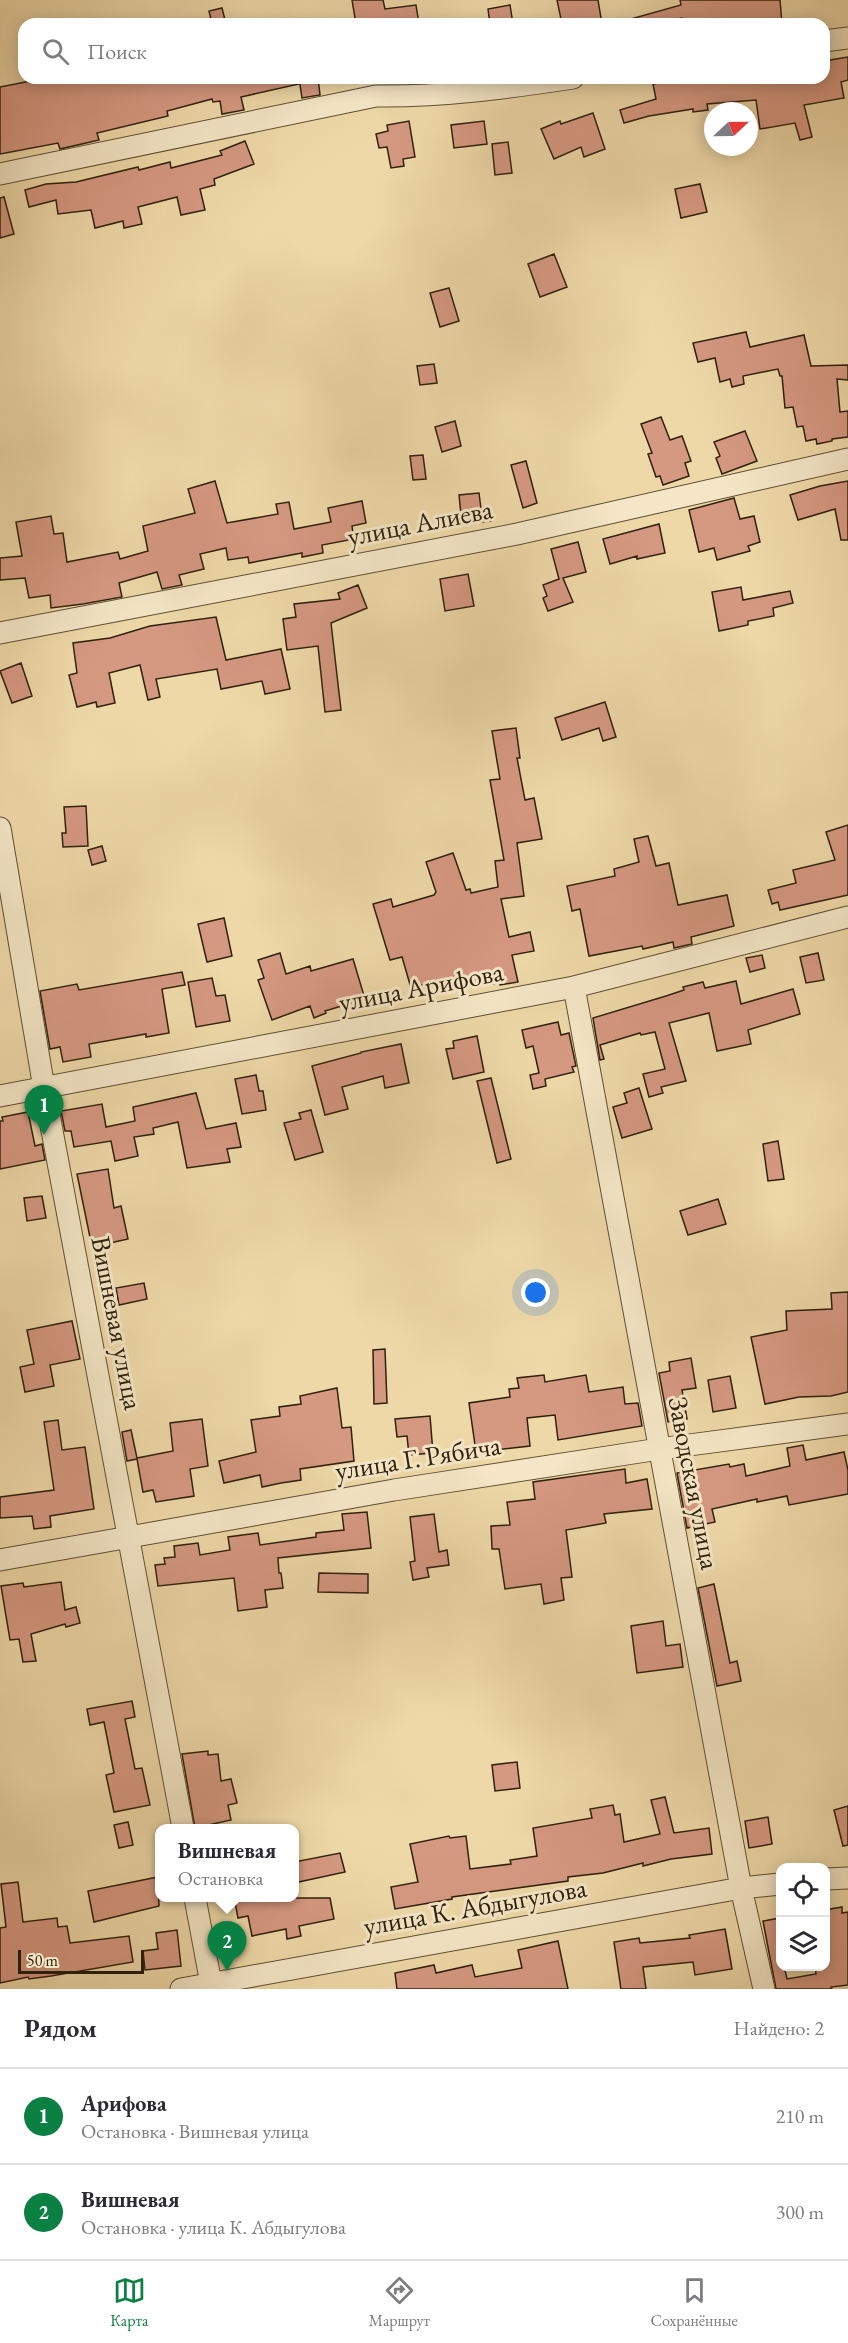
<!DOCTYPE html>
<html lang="ru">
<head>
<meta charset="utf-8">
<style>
  :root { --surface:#fff; --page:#f2f2f3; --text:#2b2b33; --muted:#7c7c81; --line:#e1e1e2; --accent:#0b8043 }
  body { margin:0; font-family:"EB Garamond",serif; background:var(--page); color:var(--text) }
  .controls { position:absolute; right:18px; bottom:18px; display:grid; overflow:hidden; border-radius:12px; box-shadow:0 3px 15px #0003 }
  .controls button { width:54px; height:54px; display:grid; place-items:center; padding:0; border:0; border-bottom:2px solid var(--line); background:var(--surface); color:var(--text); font:30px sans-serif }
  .compass { position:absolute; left:704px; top:102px; width:54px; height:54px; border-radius:50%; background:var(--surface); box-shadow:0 3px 15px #0003; rotate:68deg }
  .scale { position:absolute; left:18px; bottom:15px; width:126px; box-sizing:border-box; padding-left:6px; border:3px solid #2f210c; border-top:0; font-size:16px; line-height:21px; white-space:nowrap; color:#2f210c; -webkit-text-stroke:4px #f4e6c6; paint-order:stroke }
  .you { position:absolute; left:536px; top:1293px; width:21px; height:21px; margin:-15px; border:4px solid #fff; border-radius:50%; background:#1a73e8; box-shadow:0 0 0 9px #1a73e833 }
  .badge { display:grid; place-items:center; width:39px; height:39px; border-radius:50%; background:var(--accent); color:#fff; font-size:20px; font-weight:700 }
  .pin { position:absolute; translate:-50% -50px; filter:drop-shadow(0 2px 3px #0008) }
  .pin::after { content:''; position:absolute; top:32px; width:21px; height:18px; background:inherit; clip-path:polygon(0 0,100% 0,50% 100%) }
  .popup { position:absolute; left:155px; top:1824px; width:144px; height:78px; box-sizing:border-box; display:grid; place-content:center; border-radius:12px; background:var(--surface); filter:drop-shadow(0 2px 4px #0005); font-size:20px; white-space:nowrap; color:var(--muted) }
  .popup b { font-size:22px; color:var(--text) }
  .popup::after { content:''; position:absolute; left:50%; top:100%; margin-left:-12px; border:12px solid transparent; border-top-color:var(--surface) }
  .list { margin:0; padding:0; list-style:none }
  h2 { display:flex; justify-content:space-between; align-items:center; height:78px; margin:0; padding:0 24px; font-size:26px }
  h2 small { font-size:20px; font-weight:400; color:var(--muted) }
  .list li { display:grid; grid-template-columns:39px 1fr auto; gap:18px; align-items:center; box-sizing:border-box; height:96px; padding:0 24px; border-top:2px solid var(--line) }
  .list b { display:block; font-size:22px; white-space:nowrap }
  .list p { margin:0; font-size:20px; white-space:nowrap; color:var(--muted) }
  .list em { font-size:20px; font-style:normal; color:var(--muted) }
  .icon { flex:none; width:33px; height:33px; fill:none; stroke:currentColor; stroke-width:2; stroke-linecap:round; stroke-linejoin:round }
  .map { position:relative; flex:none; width:848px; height:1989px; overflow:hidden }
  .search { position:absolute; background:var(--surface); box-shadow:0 3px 15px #0003; left:18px; right:18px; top:18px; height:66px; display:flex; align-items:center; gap:15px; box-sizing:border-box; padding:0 21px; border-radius:18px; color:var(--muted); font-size:22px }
  .sheet { height:270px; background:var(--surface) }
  nav { display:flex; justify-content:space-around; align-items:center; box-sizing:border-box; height:84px; border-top:2px solid var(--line); background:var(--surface); font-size:16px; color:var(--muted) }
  nav a { display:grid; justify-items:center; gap:3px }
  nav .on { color:var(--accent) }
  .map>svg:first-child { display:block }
</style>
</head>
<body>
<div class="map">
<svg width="848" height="1989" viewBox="0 0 848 1989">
  <rect width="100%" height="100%" fill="#eed8a8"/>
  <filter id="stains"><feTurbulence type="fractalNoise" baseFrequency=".00333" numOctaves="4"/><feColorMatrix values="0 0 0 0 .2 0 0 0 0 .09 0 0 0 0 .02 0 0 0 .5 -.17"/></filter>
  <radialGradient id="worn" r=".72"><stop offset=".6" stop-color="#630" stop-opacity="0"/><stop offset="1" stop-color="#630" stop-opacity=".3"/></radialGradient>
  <!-- building -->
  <path fill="#d59881" stroke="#2f210c" stroke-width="1.5" d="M352,0H383L385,9L416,5L419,24H356Z
    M557,0H598L602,24H562Z
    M680,0H780L782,24H757V21L738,24H683L682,18L660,24H627V20L681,5Z
    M510,5L513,24H490L488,9Z
    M222,8L226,24H212L209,11Z
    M848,57V80L841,82L844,98L804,105L812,137L800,140L795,123L760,129L756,100L707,104L708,110L693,112V109L649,116L624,123L620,110L656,99L653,84L692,78H704V80L824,78V61Z
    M46,78H160L161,82L177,78H299V84L241,97L244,110L222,114L220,101L213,102L212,99L167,111L168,116L97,133L99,140L60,149L58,143L0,154V87Z
    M299,78H318L320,95L302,98Z
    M593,113L605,149L584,157L581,147L554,159L541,129L560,121L561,124Z
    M409,121L415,157L403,159L404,166L391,168L387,147L379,148L376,134L388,131L387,125Z
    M484,121L487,144L454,148L451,125Z
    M245,141L254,164L214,179L215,185L200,189L205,210L181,215L177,197L138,207L142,224L124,228L123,221L95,228L91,210L58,214L56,200L29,207L25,190L46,184L76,182L138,167L139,170L170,162L171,168L222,155L220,151Z
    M508,142L512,173L495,175L492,144Z
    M700,184L707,212L681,218L675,189Z
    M4,197L14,234L0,238V198Z
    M554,254L567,287L540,297L528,264Z
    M449,288L459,321L440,327L430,293Z
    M746,332L750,347L804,335L811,366L848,365V380L837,379L840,412L848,411V437L832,439V441L817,444L816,439L806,441L803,426L797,427L793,407L785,408L782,376H780L778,369L743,376L744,384L732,387L730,379L720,382L715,358L698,362L693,343Z
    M434,364L437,383L420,385L417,366Z
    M661,417L670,440L682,436L691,461L685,463L689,476L663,485L660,476L656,477L648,454L652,453L641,424Z
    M455,421L461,446L442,452L435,427Z
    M745,431L757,461L722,474L716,458L720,456L714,442Z
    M423,455L426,479L413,480L410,456Z
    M526,461L537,503L523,508L511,465Z
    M215,481L227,523L278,514L276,504L289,502L294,529L331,522L328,508L362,501L366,523L352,526L354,539L322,545L323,553L302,557V553L249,563L248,557L228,560L226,548L200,554L204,569L179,575L182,585L162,589L157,572L119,583L122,597L83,604L51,608L50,595L29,598L25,578L0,580V558L22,556L16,522L51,516L54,534L63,533L67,562L118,552L120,559L148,551L143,526L195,513L188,489Z
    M848,481V540H841L835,509L798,520L790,495L820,486Z
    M479,493L481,509L489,508L491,521L462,524L459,495Z
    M734,498L740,519L754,516L760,542L748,546L750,551L717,560L714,548L699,552L689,510Z
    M659,524L665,553L637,559V556L610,564L603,539Z
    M578,542L586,572L563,578L573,602L548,611L543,598L547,596L543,585L559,579L551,549Z
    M468,574L474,606L445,611L440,579Z
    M358,585L367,608L331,623L341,710L325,712L318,646L287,650L283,619L296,617L294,604L340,599L338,593Z
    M741,587L743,600L790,591L793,603L773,608L774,616L748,621V625L719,631L712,592Z
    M216,617L226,660L281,649L290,689L265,694L262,681L221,689L217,669L156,679L160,697L148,700L140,665L109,673L115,703L97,707L96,702L77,707L69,675L77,673L73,643L110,638L150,626Z
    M21,663L32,696L12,703L0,671Z
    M605,702L616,737L603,741L599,728L562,740L555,718Z
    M516,728L520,758H517L525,800L534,798L542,839L517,843L524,896L501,899L509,937L530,932L534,951L512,955L518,982L500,985L499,983L454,988L439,992L436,981L411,988L402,957L390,960L373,904L391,899L393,907L434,895L436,892L426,862L453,853L466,890L470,889L471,893L498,887L495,861L504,860L490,780L500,779L492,731Z
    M86,806L88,846L63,847L62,833H66L64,807Z
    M848,825V895L780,910L778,902L772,904L768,890L796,883L793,870L835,860L826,832Z
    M648,836L656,866L669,863L678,905L727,895L734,926L691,937L692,944L674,948L673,942L643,949L642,946L589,956L580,909L572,911L567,886L615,876L614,869L639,862L634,839Z
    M102,846L106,861L92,865L88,850Z
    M224,918L232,956L207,962L198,924Z
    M280,953L286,974L310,966L311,971L353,959L365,999L325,1011L326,1013L314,1018L310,1006L272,1020L258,980L264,978L258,960Z
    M818,953L824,980L806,983L800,957Z
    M762,955L765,968L750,972L746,958Z
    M182,972L185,985L162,989L169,1033L146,1037V1034L89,1044L91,1057L63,1062L60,1047L50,1049L40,991L77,984L79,990Z
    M212,978L216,996L225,995L230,1021L196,1027L188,982Z
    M736,981L741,1004L793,989L800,1014L748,1030L751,1044L717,1051L709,1013L669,1023L686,1081L661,1087L663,1093L649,1097L643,1074L665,1069L655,1032L641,1035L640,1033L600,1045L604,1059L600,1060L593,1018L666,996L684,990L683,987L703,982L705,988Z
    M558,1022L561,1035L569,1033L576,1066L572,1067L574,1072L545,1079L546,1086L533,1089L530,1075L539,1073L533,1046L526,1048L522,1030Z
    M477,1036L484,1072L453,1079L446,1049L454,1048L453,1041Z
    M401,1044L409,1083L385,1088L383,1076L342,1087L348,1109L325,1115L312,1066L361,1053V1052Z
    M256,1075L259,1091H263L266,1110L242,1114L235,1079Z
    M491,1078L511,1159L497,1163L477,1081Z
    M639,1088L652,1129L622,1138L613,1107L627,1103L624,1093Z
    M196,1093L206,1129L236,1123L241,1147L227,1149L230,1162L187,1168L178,1122L153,1128L154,1134L134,1137L138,1156L115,1161L111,1141L74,1147L71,1131H65L61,1111L102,1104L106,1127L135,1121L133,1107Z
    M311,1110L323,1152L295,1160L284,1123L301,1119L299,1113Z
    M28,1112L35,1146L42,1144L45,1160L0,1169V1121H3L2,1117Z
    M778,1141L784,1179L768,1181L763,1144Z
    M108,1169L114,1208L121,1206L128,1239L92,1247L77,1174Z
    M42,1196L46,1218L27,1221L24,1198Z
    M718,1199L726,1224L688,1235L680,1211Z
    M144,1283L147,1299L119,1305L116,1288Z
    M848,1292V1392L831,1396L799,1397L765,1404L751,1337L787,1330L786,1311L832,1309L831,1293Z
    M72,1321L80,1359L50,1365L54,1386L25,1392L20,1367L34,1364L27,1330Z
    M385,1349L387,1403L374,1404L373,1350Z
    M691,1358L696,1388L682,1390L687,1419L668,1422L659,1373L670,1371L669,1362Z
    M544,1375L545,1382L586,1375L589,1392L623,1387L625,1404L638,1403L642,1426L558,1440L555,1415L527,1418L530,1446L476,1452L469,1403L510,1397L509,1389L519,1388L517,1378Z
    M730,1376L736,1408L713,1412L708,1380Z
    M337,1388L342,1428L351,1427L354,1461L300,1469L301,1480L281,1483L262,1487L260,1475L224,1483L219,1461L256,1452L251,1420L280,1416L279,1407L301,1404L300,1396Z
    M430,1416L433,1453L409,1455L407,1436L397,1437L395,1419Z
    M202,1419L208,1466L190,1469L194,1496L156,1502L153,1490L143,1492L137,1459L127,1461L122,1432L131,1430L137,1458L173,1451L170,1423Z
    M58,1420L62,1450L85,1447L94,1509L50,1516L51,1527L34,1529L32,1516L0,1518V1497L54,1490L44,1422Z
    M803,1445L806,1460L844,1452L848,1470V1494L789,1505L787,1496L757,1502V1499L712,1509L715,1522L687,1528L677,1473L729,1464L730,1467L744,1464L746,1476L790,1466L787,1448Z
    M625,1469L626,1483L647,1479L652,1509L604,1514L606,1523L566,1530L572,1577L561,1578L564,1600L544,1604L541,1584L505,1589L499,1549H492L491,1526L510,1525L507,1502L535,1499L533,1482Z
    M367,1512L371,1548L278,1558L279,1573H281L283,1588L265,1590L267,1607L238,1611L234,1578L158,1586L155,1565L165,1564L164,1558L175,1557L174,1546L198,1543L200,1555L230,1550L228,1537L258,1533L260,1545L316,1537V1533L344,1530L342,1514Z
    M434,1514L439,1552L447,1550L449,1565L427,1568L429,1577L413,1580L410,1562L415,1561L410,1517Z
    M319,1573L368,1574V1593L318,1592Z
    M61,1582L65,1610L76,1607L80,1623L66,1627L65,1624L31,1634L36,1661L23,1662L19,1639L10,1640L1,1586L23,1583L24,1587Z
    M714,1584L730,1663L737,1661L741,1681L717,1686L698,1588Z
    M663,1621L666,1646L680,1644L683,1667L637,1673L631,1626Z
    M132,1701L135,1717L125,1719L135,1769L142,1768L150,1805L114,1812L106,1775L114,1773L104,1722L90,1725L87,1709Z
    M208,1751V1755L218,1754L221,1781L231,1779L237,1803L228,1805L231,1820L195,1828L182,1754Z
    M517,1762L520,1788L495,1791L492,1765Z
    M665,1797L674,1833L709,1828L712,1854L671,1859L643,1866V1863L603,1873L568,1877V1881L452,1897V1899L395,1909L391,1887L418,1882L410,1844L449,1836L450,1838L466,1836L470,1869L511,1864L510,1860L537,1856L533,1828L592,1818L590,1809L613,1805L615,1815L620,1814L624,1842L660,1834L651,1800Z
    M848,1806V1845L843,1846L834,1810Z
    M768,1817L772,1844L749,1848L745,1821Z
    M128,1822L133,1845L119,1848L114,1825Z
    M340,1853L345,1872L294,1883V1862Z
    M158,1877L159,1906L94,1922L88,1891Z
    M18,1882L23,1922L57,1918L58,1927L67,1926L70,1943L129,1936L133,1962L51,1976L29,1979L28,1977L0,1983V1928L6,1927L1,1884Z
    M258,1898H330L334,1919L299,1926L301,1936L287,1939L286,1929L252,1936L248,1916L238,1918L235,1902Z
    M842,1907V1913L848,1912V1985L831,1987L832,1989H776L763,1921L780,1918V1966H784L787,1979L816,1974L815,1966H825V1910Z
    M725,1929L732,1969L695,1975L693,1962L643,1967L646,1989H621L614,1942L639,1938L640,1943L690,1938L689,1935Z
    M177,1930L181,1966L145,1970L143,1951L158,1949L156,1933Z
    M558,1941L568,1989H397L395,1973L434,1965L436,1973L472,1965L475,1977L522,1968L518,1950Z"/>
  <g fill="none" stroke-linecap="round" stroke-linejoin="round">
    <defs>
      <path id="minor" d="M824,41L848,38
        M0,174L376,96C443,97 507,88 573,78
        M0,633L517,534L848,459
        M0,828L44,1088L183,1828
        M574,987L741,1888L764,1989
        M0,1096L574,987L848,917
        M0,1560L394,1490L659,1449L848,1424
        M826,1879L848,1878
        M195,1898L212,1989
        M181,1989L741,1888L780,1884"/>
    </defs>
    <!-- minor casing -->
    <use href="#minor" stroke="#5f4f33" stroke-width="23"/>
    <!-- minor -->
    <use href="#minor" stroke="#f4e6c6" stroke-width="21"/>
  </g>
  <g text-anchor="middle" stroke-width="6" stroke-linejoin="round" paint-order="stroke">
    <!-- street labels -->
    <g font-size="27" fill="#2f210c" stroke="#f4e6c6">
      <text transform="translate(420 523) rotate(-11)" y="9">улица Алиева</text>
      <text transform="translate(421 987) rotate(-11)" y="9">улица Арифова</text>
      <text transform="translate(117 1323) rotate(79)" y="9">Вишневая улица</text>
      <text transform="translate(418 1458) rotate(-9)" y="9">улица Г. Рябича</text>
      <text transform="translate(694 1483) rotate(79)" y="9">Заводская улица</text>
      <text transform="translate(475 1907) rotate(-10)" y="9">улица К. Абдыгулова</text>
    </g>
  </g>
  <rect width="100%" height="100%" filter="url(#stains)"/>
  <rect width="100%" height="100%" fill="url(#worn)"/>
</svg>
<div class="controls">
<button><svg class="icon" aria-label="locate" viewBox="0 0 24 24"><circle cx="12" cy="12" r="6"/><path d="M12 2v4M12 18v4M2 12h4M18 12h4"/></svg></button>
<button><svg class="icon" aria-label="layers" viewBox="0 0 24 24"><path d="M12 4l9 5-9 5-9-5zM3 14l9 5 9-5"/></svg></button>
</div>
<svg class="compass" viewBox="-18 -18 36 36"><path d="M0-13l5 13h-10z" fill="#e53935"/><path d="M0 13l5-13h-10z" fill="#7c7c81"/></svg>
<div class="scale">50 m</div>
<div class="you"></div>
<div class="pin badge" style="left:44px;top:1135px">1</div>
<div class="pin badge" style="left:227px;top:1971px">2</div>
<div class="popup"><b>Вишневая</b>Остановка</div>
<div class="search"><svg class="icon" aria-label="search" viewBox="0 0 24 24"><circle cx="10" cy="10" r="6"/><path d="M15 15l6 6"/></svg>Поиск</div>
</div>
<section class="sheet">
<h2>Рядом<small>Найдено: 2</small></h2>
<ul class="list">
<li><span class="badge">1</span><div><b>Арифова</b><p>Остановка · Вишневая улица</p></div><em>210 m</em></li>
<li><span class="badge">2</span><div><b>Вишневая</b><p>Остановка · улица К. Абдыгулова</p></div><em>300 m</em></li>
</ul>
</section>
<nav>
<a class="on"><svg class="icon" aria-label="map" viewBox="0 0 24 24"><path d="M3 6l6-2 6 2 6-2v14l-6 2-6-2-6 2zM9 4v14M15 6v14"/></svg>Карта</a>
<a><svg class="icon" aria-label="directions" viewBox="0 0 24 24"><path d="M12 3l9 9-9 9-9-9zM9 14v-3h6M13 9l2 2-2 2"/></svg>Маршрут</a>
<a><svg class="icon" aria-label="saved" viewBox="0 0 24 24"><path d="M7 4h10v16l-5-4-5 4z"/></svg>Сохранённые</a>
</nav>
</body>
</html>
